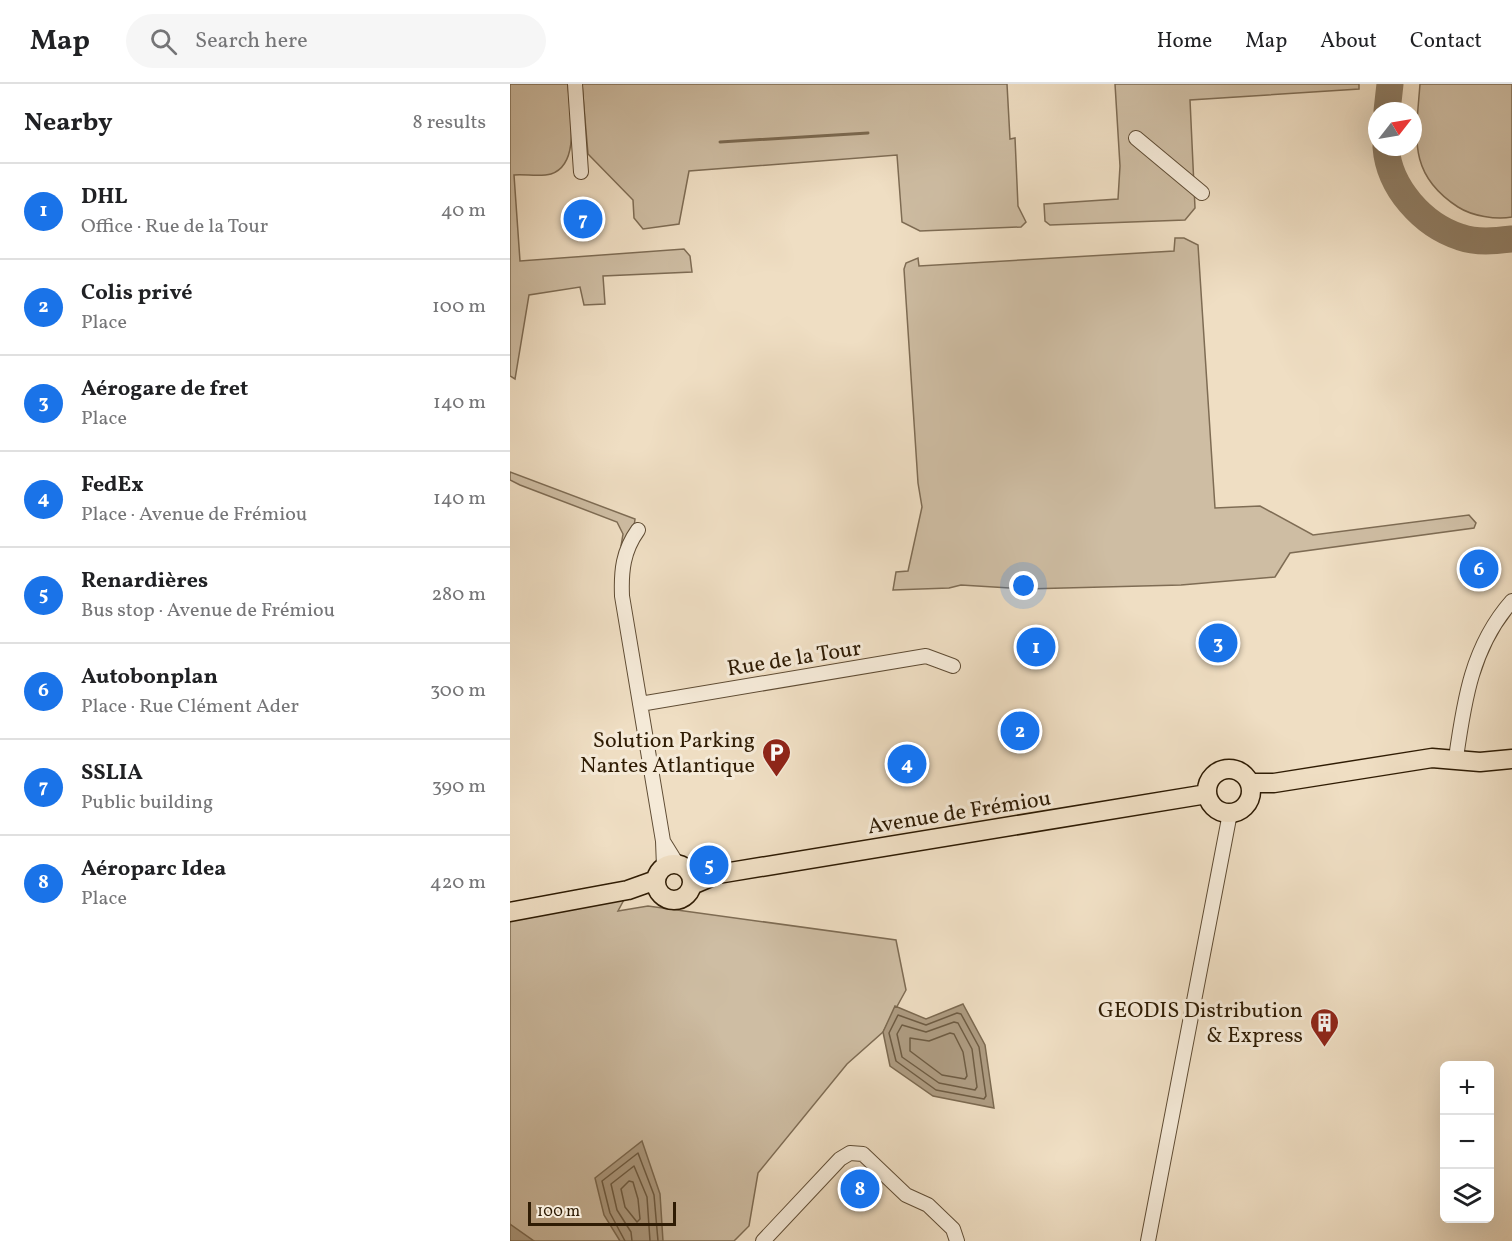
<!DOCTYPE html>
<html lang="en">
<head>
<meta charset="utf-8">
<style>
  :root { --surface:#fff; --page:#f6f6f6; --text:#202124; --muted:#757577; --line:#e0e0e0; --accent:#1a73e8 }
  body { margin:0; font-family:Vollkorn,serif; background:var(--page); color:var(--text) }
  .controls { position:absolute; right:18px; bottom:18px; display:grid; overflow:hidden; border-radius:9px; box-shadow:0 6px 24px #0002 }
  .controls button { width:54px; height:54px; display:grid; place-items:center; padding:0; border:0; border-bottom:2px solid var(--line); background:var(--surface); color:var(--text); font:30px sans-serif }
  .compass { position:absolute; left:858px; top:18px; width:54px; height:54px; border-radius:50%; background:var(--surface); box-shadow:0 6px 24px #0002; rotate:59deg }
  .scale { position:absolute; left:18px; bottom:15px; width:148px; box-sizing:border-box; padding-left:6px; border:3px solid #2f1c04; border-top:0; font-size:16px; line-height:21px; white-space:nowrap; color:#2f1c04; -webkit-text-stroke:4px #f5ead8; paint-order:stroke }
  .you { position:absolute; left:514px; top:502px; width:21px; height:21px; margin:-15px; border:4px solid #fff; border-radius:50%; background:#1a73e8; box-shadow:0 0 0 9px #1a73e833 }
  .badge { display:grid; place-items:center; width:39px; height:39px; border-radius:50%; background:var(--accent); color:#fff; font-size:20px; font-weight:700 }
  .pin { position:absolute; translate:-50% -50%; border:3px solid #fff; box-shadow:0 2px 6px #0006 }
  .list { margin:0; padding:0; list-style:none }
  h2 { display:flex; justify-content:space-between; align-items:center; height:78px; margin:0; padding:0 24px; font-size:26px }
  h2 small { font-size:20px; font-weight:400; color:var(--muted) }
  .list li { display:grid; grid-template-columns:39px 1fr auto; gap:18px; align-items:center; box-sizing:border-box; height:96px; padding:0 24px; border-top:2px solid var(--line) }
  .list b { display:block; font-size:22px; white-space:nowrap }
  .list p { margin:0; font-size:20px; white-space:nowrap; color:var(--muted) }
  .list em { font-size:20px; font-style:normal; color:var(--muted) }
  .icon { flex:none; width:33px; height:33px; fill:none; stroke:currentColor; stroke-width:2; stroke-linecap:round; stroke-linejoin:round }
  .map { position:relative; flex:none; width:1002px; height:1157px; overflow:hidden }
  header { display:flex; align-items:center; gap:36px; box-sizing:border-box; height:84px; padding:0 30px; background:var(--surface); border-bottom:2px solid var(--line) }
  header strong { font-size:28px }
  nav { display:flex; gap:33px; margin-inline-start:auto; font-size:21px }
  .search { width:420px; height:54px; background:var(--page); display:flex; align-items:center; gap:15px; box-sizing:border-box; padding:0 21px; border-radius:33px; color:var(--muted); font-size:22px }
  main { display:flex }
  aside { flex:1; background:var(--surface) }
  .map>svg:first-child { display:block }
</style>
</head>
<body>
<header>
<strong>Map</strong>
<div class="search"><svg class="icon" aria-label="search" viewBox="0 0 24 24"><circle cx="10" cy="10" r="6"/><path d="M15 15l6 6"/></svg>Search here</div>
<nav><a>Home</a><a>Map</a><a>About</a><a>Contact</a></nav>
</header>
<main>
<aside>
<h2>Nearby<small>8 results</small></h2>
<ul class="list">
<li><span class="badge">1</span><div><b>DHL</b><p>Office · Rue de la Tour</p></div><em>40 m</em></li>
<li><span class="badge">2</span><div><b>Colis privé</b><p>Place</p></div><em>100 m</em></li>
<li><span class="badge">3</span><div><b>Aérogare de fret</b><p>Place</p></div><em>140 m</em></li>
<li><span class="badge">4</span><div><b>FedEx</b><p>Place · Avenue de Frémiou</p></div><em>140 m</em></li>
<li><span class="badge">5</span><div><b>Renardières</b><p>Bus stop · Avenue de Frémiou</p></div><em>280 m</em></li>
<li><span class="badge">6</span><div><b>Autobonplan</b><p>Place · Rue Clément Ader</p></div><em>300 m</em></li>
<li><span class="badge">7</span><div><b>SSLIA</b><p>Public building</p></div><em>390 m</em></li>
<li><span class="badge">8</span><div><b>Aéroparc Idea</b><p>Place</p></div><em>420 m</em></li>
</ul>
</aside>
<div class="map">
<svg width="1002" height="1157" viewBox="0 0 1002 1157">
  <rect width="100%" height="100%" fill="#efdec3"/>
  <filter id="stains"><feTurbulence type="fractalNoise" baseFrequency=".00333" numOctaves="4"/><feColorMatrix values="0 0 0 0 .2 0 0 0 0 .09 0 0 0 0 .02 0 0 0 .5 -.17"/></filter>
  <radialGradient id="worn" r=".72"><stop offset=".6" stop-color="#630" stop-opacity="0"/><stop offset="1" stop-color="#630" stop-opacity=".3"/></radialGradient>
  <!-- green -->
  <path fill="#cebda3" stroke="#7e6c54" stroke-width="1.5" d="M0,0H58C59,25 72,80 41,90C31,93 15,90 4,91L10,177L174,165L180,172L182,188L93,192L95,220L74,221L70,203L19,211L5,295L0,292Z
    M72,0H497L500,55L505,54L508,122L516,138L511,143L410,147L392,138L387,71L179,87L169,140L133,145L124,134L123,116L78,70Z
    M605,0H849V5L680,16L685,124L675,136L540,141L535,137L534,120L608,115L610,82Z
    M910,0H1002V133C986,136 962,132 948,123C897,90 906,53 910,0Z
    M665,154H674L688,161L705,424L750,422L803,451L959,431L966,439L964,444L780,469L765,493L671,501L515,505L451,501L439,504L383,506L386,488L398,487L412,423L408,399L394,185L396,179L408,174L409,182L664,167Z
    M0,388L125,435L124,443L111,462L113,450L107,438L10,401L0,396Z
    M124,797L108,827L138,822L386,856L396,906L373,948L337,980L248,1089L239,1142L224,1157H0V819Z"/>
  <!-- water -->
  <path fill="#ae9c82" stroke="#7b6950" stroke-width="1.5" d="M453,920L475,961L484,1024L423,1012L380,982L373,948L385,922L416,935Z
    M132,1057L150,1110L153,1157H110L94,1131L85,1094Z
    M0,1140L24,1157H0Z"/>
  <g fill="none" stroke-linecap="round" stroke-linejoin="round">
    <!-- shore -->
    <path stroke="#6e5c43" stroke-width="1.5" d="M447,929L451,930L469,963L476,1012L474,1015L426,1006L386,977L379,949L388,931L416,941Z
      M444,938L448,939L462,965L467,1003L465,1006L429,999L392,973L387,950L392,941L416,948Z
      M440,949L444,950L453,968L457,992L455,995L432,991L400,967V954L419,957Z
      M119,1097L123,1098L128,1115L130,1135L127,1138L115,1123L111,1105Z
      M115,1157L100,1129L92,1097L128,1069L144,1111L148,1157
      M122,1157L121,1148L107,1126L101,1100L124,1082L137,1113L140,1157"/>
    <!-- stream -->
    <path stroke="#7b6950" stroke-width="3" d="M210,58L358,49"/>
    <!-- taxiway -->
    <path stroke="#8f7d64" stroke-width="27" d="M877,27L880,0
      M876,63C879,104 913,141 950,153C967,159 985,157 1002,155"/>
    <defs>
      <path id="minor" d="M65,0L71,88
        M626,54L692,109
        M128,446C113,467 111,487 112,512L153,757L154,783
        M130,620L416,572L443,582
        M946,674C954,617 962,562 1002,517
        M154,759L167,780
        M253,1157L330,1075L340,1069L353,1070L396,1111L418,1121L443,1145L447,1157
        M638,1157L720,729"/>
      <path id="major" d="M697 707a22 22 0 1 1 44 0a22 22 0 1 1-44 0Z
        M740,699H764L922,674L970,678L1002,675
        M146 798a18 18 0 1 1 36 0a18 18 0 1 1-36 0Z
        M182,801L208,790L697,710
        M0,828L118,806L146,796"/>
    </defs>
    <!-- minor casing -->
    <use href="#minor" stroke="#5f4c34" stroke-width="16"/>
    <!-- major casing -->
    <use href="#major" stroke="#2f1c04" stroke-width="21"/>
    <!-- minor -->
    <use href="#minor" stroke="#f5ead8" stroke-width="14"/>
    <!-- major -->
    <use href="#major" stroke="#efdec3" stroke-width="18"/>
  </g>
  <!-- icons -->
  <defs>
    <symbol id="parking-pin" viewBox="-11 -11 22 30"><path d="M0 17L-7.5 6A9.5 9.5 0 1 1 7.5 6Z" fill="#8f2418" stroke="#f5ead8"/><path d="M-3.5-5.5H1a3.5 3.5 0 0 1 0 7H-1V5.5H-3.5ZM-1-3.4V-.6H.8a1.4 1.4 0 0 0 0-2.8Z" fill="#fff"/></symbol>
    <symbol id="building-pin" viewBox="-11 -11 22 30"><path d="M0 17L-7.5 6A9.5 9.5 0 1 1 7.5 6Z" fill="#8f2418" stroke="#f5ead8"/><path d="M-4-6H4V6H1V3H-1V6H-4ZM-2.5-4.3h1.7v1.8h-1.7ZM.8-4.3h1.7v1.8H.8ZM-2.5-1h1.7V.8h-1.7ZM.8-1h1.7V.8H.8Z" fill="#fff"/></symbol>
  </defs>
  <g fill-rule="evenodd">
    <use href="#parking-pin" x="250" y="652" width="33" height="45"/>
    <use href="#building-pin" x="798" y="922" width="33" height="45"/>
  </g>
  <g text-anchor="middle" stroke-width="6" stroke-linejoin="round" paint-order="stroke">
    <!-- street labels -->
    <g font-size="22" fill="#2f1c04" stroke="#f5ead8">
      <text transform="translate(284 573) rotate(-9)" y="8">Rue de la Tour</text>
      <text transform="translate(449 727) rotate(-9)" y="8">Avenue de Frémiou</text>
    </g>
    <!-- poi labels -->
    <g font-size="22" fill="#2f1c04" stroke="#f5ead8" text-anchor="end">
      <text x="245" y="663">Solution Parking<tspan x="245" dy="25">Nantes Atlantique</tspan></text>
      <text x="793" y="933">GEODIS Distribution<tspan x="793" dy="25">&amp; Express</tspan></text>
    </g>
  </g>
  <rect width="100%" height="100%" filter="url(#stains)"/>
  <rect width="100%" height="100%" fill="url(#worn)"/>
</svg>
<div class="controls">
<button>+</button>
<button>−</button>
<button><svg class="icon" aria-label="layers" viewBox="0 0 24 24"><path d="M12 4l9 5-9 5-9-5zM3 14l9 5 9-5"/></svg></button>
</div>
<svg class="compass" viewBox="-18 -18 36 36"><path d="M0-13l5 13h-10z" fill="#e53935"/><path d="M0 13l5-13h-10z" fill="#757577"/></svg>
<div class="scale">100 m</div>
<div class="you"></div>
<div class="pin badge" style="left:526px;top:563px">1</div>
<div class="pin badge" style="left:510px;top:647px">2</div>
<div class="pin badge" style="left:708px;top:559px">3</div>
<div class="pin badge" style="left:397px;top:680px">4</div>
<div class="pin badge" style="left:199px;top:781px">5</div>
<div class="pin badge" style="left:969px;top:485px">6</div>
<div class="pin badge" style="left:73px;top:135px">7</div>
<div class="pin badge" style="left:350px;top:1105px">8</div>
</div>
</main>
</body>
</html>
